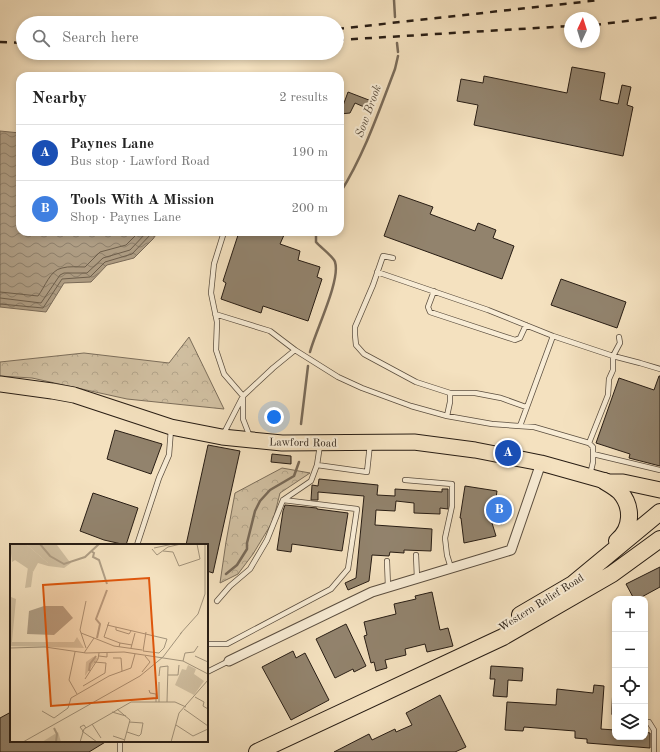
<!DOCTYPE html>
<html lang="en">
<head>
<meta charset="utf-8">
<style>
  :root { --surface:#fff; --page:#f2f2f2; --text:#222; --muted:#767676; --line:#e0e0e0; --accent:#8f2418 }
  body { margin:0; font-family:"Old Standard TT",serif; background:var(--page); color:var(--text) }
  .controls { position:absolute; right:12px; bottom:12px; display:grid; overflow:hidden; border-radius:8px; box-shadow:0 2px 6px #0003 }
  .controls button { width:36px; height:36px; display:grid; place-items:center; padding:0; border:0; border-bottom:1px solid var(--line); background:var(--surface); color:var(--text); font:20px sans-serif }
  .compass { position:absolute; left:564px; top:12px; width:36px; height:36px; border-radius:50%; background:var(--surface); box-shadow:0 2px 6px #0003; rotate:4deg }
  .you { position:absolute; left:274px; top:417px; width:14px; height:14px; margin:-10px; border:3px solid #fff; border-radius:50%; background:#1a73e8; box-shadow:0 0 0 6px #1a73e833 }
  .badge { display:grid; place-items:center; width:26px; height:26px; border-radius:50%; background:var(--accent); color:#fff; font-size:13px; font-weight:700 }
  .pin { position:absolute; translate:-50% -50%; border:2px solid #fff; box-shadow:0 1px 4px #0006 }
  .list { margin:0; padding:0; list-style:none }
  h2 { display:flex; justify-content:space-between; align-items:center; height:52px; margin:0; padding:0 16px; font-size:17px }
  h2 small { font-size:13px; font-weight:400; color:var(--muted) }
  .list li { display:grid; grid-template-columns:26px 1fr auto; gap:12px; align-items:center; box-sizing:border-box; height:56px; padding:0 16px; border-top:1px solid var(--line) }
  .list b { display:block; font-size:15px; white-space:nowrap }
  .list p { margin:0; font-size:13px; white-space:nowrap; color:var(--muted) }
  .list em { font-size:13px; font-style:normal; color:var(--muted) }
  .icon { flex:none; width:22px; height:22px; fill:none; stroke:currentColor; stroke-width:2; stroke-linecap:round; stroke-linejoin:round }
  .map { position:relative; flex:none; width:660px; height:752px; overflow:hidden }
  .search { position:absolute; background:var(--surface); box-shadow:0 2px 6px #0003; left:16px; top:16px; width:328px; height:44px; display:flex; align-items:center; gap:10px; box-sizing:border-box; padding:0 14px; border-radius:22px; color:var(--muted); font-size:15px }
  .panel { position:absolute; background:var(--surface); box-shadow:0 2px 6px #0003; left:16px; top:72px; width:328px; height:164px; border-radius:12px }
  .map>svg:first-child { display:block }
</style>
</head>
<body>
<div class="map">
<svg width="660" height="752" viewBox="0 0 660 752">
  <defs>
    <pattern id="forest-crowns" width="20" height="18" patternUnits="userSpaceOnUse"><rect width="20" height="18" fill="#d1c0a2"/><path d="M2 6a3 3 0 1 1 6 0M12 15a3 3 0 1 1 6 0" fill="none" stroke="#b3a58b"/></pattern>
    <pattern id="water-waves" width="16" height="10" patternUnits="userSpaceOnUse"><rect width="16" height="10" fill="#af9e85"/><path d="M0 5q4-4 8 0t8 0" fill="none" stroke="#8e806c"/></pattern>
  </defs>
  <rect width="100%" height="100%" fill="#f4e1bf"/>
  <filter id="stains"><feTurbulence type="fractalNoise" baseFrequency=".005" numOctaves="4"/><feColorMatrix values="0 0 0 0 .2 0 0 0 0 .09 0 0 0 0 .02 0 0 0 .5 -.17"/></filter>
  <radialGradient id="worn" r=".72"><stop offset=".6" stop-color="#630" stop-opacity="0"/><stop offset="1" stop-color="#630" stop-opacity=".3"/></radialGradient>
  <!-- forest -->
  <path fill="url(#forest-crowns)" stroke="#7c6e5b" d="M189,337L224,409L127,399L32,378L0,376V362L84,353L169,363Z
    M282,468L310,473L280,493L273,521L253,554L238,574L220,583L226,542L235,493Z"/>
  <!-- water -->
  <path fill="url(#water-waves)" stroke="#796a58" d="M0,131L20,133V232H158L153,239L134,258L107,265L91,282L64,283L46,312L0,307Z"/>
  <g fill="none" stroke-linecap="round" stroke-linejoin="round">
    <!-- shore -->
    <path stroke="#6c5e4c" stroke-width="1" d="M0,292L38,296C45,287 50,270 62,268C69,266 77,267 85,267L100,252L126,245L139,232
      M0,298L41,303L60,275L64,273H87L103,258L130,250L147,232
      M0,304L43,308L62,279L90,277L105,262L132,254L153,232"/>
    <!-- stream -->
    <path stroke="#796a58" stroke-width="2.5" d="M394,0L395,17
      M397,43L398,52
      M340,193C364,155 379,111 395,69L398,56
      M310,352C315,332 341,280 335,262C334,257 320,247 316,242V232
      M301,424L308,366
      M226,574L237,565L247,549V543L255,511L260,501L270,490L294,476L299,462"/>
  </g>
  <!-- building -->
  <path fill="#92836d" stroke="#281d14" d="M572,67L605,73L600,100L618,104L622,85L631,87L627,105L633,107L623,156L474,125L478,105L457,101L461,79L483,83L484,76L567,93Z
    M348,92L374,102L371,110L355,103L350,113L340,114Z
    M399,195L433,207L430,214L475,231L478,223L496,230L493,238L514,246L502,279L384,236Z
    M239,232H275L284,235L280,244L300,251L298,260L320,267L317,277L322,279L308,321L263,306L261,313L221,299L226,283L223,281Z
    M561,279L626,302L617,328L551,305Z
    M659,376H660V466L629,458L630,454L596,443L619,378L654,390Z
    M115,430L162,444L151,474L107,459Z
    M208,445L240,451L213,573L207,571V545H186Z
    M272,454L291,456V464L271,462Z
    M319,479L378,485L377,495L395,496V489L442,492V489H448V509L440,508V514L414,513V503L396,501L395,511L376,510L375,525L432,529L431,551L404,550V553L390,552L389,556L372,555L369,581L348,590L345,583L356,578L364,496L318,492V500H311L312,485L318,486Z
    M465,486L497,491L496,498L506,500L502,524L492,523L496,536L464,543L461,518H460Z
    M93,493L138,508L126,545L104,540L80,531Z
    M285,505L317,508V509L348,513L342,551L292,544L291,552L277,550L283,511Z
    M660,567V587L638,599H634L626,584Z
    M432,592L440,630L448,628L453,646L427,652L425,644L405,649L406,655L385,660L387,668L376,671L374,662L371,663L364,636L367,635L364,622L396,614L394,604L416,599L415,596Z
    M346,624L366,666L354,672L353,669L335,678L316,639Z
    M293,651L296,658L305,653L329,700L291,720L262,667Z
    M491,666L523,668L522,681L508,680L507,697L493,696L495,679H490Z
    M594,685L604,686L601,729L615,730V737H645V732L650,733V748L587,743V739L575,738V731L524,727L523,731L505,730L507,702L556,705L557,689L593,693Z
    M440,695L466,747L455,752H334L369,734L372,740L395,729L396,732L412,725L406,713Z
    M11,712V741H107L89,752H0V718Z"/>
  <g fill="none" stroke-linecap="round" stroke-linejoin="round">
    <defs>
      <path id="service" d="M224,232L214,264L211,293L217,322L216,350L224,374L243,396V419L250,437
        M393,258L383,256L373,285L355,327V335L356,345L364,354L416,382L450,393V402L447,416
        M377,272L488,310L553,336L613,356L640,363L660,369
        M434,291L428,307L430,312L515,340L520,338L526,325
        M215,314L270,331L295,350
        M450,393H475L501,398L526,407
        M520,426L553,336
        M223,435L243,396L273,368L295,350L338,377L362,388L411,406L447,416L492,424L534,427L589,443L593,447V462L590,475
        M589,443L608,395L609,379L613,370V356L620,343L619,337
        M593,454L660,470
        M317,465L367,472L370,444
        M405,480L452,484V506L445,538L447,555L451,568
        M137,545L159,478L169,455L171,429
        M416,555L417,578
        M387,561L388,587
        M217,601L230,586L250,569L267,540L283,500L311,481L317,465L320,445
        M207,644H227L331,589L348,569L357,509L283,500
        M207,672L229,661
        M615,697L614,713L615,714
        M645,722H649L654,730V752
        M120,752V741"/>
      <path id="minor" d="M229,661L372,592L511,550L541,463"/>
      <path id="primary" d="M0,384L52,391L74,395L171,427L222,437L282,443L414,442L475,450L541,463L609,482H623L660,490"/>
      <path id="trunk" d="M604,481C609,484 616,488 620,492C633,507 632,529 617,541
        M520,615L573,584L660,512
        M257,752L503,637L612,574L660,539"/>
    </defs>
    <!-- service casing -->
    <use href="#service" stroke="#5b4e3f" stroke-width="6"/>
    <!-- minor casing -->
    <use href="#minor" stroke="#5b4e3f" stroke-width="11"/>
    <!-- primary casing -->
    <use href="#primary" stroke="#281d14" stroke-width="17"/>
    <!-- trunk casing -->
    <use href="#trunk" stroke="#281d14" stroke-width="18"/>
    <!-- service -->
    <use href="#service" stroke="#f8ecd5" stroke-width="4.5"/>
    <!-- minor -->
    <use href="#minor" stroke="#f8ecd5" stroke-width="9"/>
    <!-- primary -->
    <use href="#primary" stroke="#f4e1bf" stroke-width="15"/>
    <!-- trunk -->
    <use href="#trunk" stroke="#f4e1bf" stroke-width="16"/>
    <!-- rail -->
    <path stroke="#281d14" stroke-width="2.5" stroke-dasharray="7 7" stroke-linecap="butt" d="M594,25L660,17
      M337,29L600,0
      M337,40L570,26
      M0,42L23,43"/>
  </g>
  <g text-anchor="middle" stroke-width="4" stroke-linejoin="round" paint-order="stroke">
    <!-- street labels -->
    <g font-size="11" fill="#281d14" stroke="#f8ecd5">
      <text transform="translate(303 442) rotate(1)" y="4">Lawford Road</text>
      <text transform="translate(541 602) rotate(-32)" y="4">Western Relief Road</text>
    </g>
    <!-- water labels -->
    <g font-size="12" font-style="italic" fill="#5e5141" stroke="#f8ecd5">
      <text transform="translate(368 111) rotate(-70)" y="4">Sow Brook</text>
    </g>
  </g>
  <!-- overview -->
  <g transform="translate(10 544)">
    <rect width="198" height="198" fill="#f4e1bf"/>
    <path d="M0,0H16L38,19V22L28,19L23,28L5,16L2,18ZM32,0L47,1L59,17L54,20L40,12Z" fill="#d1c0a2"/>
    <path d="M16,0H32L40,12L53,20L59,17L61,19L54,24L38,22V19ZM18,23L23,28L21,43L15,44ZM1,53L6,55L2,98H64L67,93L74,104L0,102ZM83,113L88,114L75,132L76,118ZM178,121L186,125L184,130L194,137L184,151L165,141L172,125L176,126ZM48,188L51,198H32Z" fill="#d1c0a2"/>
    <path d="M34,62H53L63,74L44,91L17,90L19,67Z" fill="#af9e85"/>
    <path fill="none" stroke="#af9e85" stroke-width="2" d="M30,0L40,12L54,20L75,13L89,0M81,7L84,9L83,13L89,16L97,40M87,94L90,80L86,75L97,46M79,127L80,120L86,112M44,184L47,190L46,198"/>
    <path fill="none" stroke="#a2937b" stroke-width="1" d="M144,4L163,0M142,5L147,11L158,3L171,0M153,7L163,8L169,22L190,15L187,0M0,18V36M76,57L70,86L76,104M99,78L94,93L110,99L109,103M97,81L157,95L154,104L149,109L133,107M106,83V86L119,90L121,87M71,89L84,94M170,90L188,70L195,50V0M110,99L122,101M0,104L35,103L76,109L114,108L173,117L198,130M121,104L125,89M133,107L136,88M65,108L59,136L67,150M74,109L84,94L104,102L132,106M89,112L97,113V108M185,112L198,118M103,114H111L112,127M173,117L175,109L184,108L188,102M132,128L140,118L135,112M158,131H168L169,121M149,132L150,123L158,122L157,158M75,135L88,115L89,109M73,142L95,129L96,119L84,118M139,146L140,149L146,150V158M185,153L194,158L193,162L198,165M149,158V138M107,165L120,176L114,198M174,165L198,182M32,167L44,174L58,164L61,154L99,132L121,124L125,110M102,168L116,172M82,180L91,194M166,181L183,192L198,185M72,187L87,198M73,187L70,183L74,181L76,184M117,188L129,192L131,190L133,179L119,178M103,192L115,196M13,198L130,132L153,113L172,88M70,198L74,185L121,158H165L176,163M161,198L169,169L198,136"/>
    <path fill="#de560c" fill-opacity="0.15" stroke="#de560c" stroke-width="2" d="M139,34L147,154L41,162L33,41Z"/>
    <rect width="198" height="198" fill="none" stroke="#281d14" stroke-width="2"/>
  </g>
  <rect width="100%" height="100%" filter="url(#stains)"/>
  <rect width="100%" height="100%" fill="url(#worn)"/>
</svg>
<div class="controls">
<button>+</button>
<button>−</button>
<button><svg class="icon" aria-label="locate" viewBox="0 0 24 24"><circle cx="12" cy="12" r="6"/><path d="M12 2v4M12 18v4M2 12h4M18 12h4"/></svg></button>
<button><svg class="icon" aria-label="layers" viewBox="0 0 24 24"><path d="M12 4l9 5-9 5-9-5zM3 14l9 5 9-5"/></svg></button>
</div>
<svg class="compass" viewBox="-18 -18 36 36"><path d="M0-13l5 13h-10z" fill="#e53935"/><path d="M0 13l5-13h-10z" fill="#767676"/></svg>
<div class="you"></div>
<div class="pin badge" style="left:508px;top:453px;background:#1a4fb4">A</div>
<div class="pin badge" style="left:499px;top:510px;background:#3f7fe0">B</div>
<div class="search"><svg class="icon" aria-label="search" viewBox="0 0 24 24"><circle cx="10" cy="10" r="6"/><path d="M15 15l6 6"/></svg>Search here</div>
<section class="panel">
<h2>Nearby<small>2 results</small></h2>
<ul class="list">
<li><span class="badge" style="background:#1a4fb4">A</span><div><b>Paynes Lane</b><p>Bus stop · Lawford Road</p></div><em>190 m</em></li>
<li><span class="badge" style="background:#3f7fe0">B</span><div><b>Tools With A Mission</b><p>Shop · Paynes Lane</p></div><em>200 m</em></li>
</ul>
</section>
</div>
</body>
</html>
